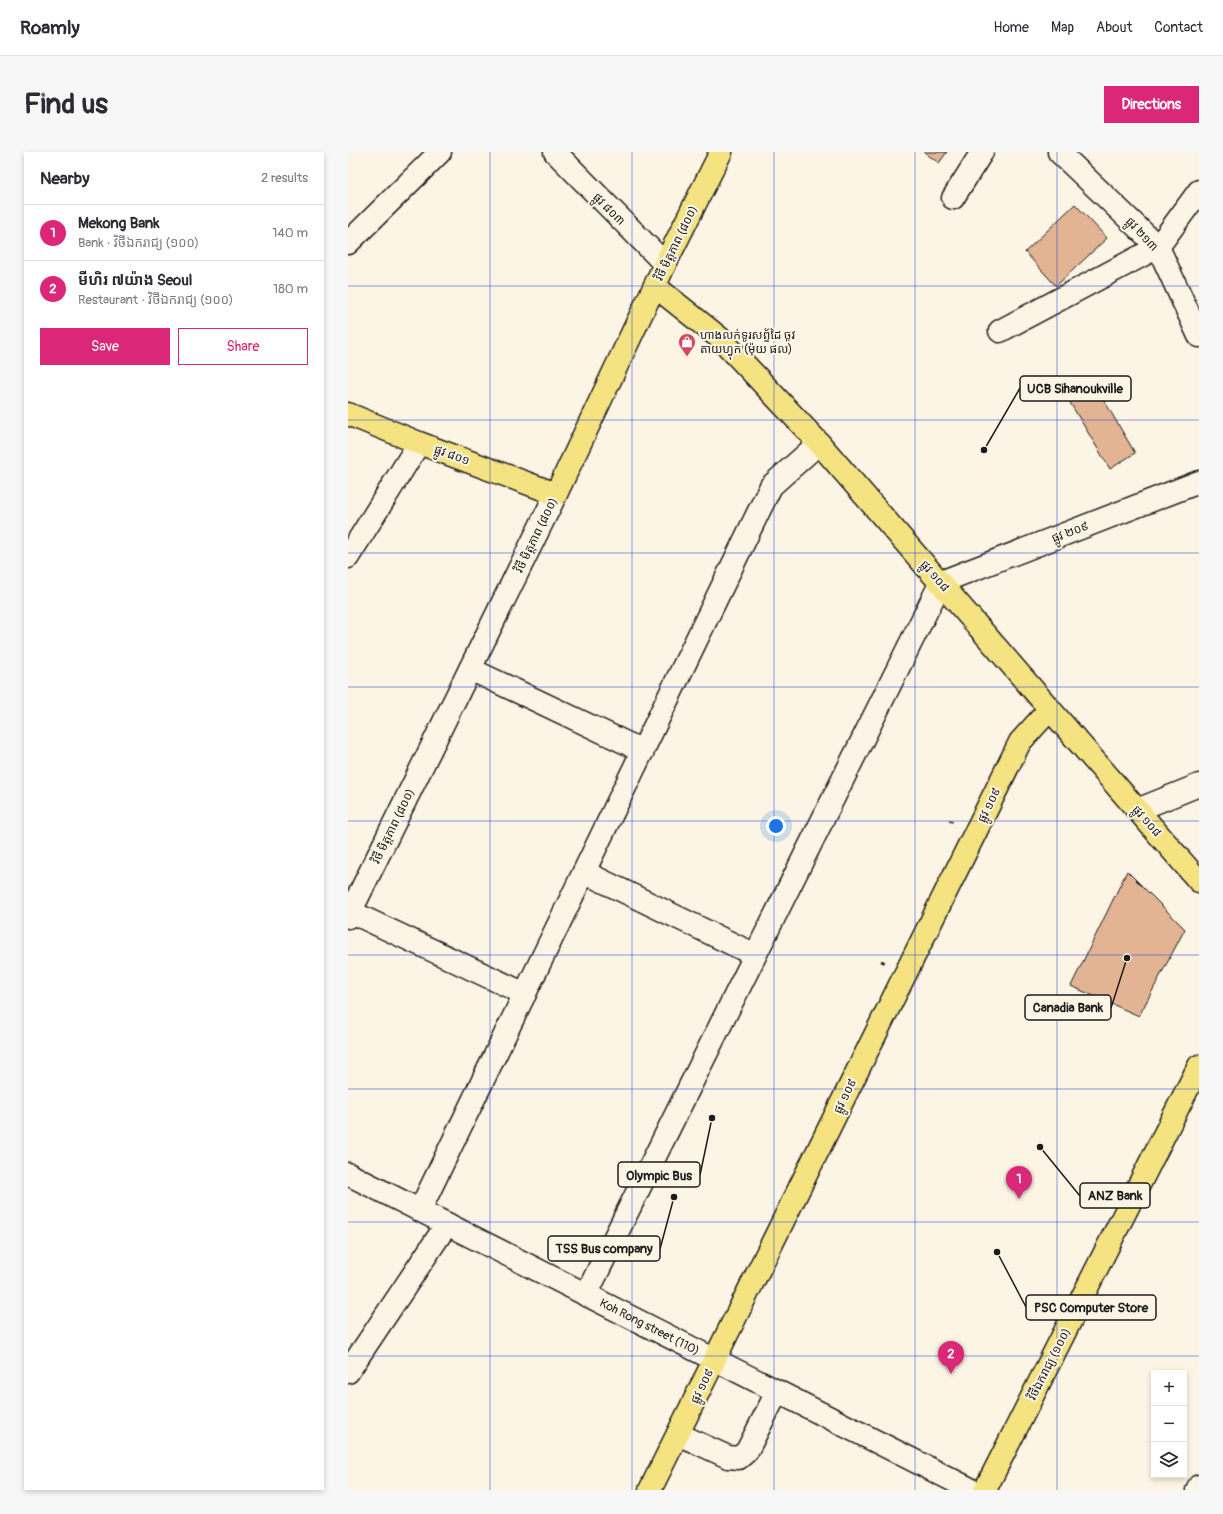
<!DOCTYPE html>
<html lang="en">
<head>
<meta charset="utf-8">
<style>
  :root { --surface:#fff; --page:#f7f7f7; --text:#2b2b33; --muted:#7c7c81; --line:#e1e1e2; --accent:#db2777 }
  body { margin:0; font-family:Pangolin,"Noto Sans Khmer",sans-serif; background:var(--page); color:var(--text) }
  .controls { position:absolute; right:12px; bottom:12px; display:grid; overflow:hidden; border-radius:0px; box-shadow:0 2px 6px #0003 }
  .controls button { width:36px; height:36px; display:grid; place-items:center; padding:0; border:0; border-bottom:1px solid var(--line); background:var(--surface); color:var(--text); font:20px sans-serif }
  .you { position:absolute; left:428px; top:674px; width:14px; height:14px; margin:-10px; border:3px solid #fff; border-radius:50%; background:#1a73e8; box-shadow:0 0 0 6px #1a73e833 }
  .badge { display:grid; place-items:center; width:26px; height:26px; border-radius:50%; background:var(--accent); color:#fff; font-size:13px; font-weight:700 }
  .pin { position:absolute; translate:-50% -33px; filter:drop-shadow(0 1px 2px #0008) }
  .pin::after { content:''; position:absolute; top:21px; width:14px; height:12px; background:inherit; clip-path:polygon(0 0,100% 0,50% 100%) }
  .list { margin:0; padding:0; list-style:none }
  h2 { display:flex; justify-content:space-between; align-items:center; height:52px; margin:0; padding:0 16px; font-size:17px }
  h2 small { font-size:13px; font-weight:400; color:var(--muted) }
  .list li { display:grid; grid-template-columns:26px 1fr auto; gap:12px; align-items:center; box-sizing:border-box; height:56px; padding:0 16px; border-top:1px solid var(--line) }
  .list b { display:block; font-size:15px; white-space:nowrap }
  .list p { margin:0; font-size:13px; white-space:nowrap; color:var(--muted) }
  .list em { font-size:13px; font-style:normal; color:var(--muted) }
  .actions { display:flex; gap:8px; padding:12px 16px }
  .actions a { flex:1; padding:9px 0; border:1px solid var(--accent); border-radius:0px; text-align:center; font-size:14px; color:var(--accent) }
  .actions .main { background:var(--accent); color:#fff }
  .icon { flex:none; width:22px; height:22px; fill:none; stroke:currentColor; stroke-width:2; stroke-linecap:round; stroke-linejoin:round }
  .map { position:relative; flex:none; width:851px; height:1338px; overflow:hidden; border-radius:0px }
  header { display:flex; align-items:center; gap:24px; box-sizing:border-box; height:56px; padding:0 20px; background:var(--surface); border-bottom:1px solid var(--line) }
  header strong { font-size:19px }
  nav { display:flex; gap:22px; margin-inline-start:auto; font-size:14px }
  .intro { display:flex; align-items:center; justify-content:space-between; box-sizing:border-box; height:96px; padding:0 24px }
  h1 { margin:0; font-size:28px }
  .button { padding:10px 18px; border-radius:0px; background:var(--accent); color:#fff; font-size:14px; font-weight:700 }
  main { display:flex; gap:24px; padding:0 24px }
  aside { flex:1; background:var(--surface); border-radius:0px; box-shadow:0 2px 6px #0003 }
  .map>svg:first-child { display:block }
</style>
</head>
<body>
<header>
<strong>Roamly</strong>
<nav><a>Home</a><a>Map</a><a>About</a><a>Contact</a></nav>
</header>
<div class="intro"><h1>Find us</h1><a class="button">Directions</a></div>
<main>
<aside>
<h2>Nearby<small>2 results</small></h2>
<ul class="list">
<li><span class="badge">1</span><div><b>Mekong Bank</b><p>Bank · វិថីឯករាជ្យ (១០០)</p></div><em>140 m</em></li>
<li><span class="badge">2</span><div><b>មីហិរ ៧យ៉ាង Seoul</b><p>Restaurant · វិថីឯករាជ្យ (១០០)</p></div><em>180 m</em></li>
</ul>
<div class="actions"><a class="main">Save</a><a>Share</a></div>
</aside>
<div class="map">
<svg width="851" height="1338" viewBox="0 0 851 1338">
  <rect width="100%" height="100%" fill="#fcf5e5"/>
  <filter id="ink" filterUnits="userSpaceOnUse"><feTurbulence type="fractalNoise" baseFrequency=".025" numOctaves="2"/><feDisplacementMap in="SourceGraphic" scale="8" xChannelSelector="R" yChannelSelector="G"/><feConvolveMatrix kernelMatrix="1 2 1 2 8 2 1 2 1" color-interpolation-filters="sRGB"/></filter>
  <g filter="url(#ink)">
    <!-- building -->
    <path fill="#e2b493" stroke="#1c1c1c" d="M576,0H599L591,11Z
      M727,52L759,86L708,134L677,100Z
      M747,233L787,301L762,317L721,249Z
      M779,719L837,777L791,864L723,834Z"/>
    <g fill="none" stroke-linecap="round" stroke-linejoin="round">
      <defs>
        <g id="minor">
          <path d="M207,0L317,112"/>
          <path d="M711,0L810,95L851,184"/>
          <path d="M605,46L634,0"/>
          <path d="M0,91L92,0"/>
          <path d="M652,179L810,95L851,39"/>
          <path d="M0,405L71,291"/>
          <path d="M122,517L295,599"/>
          <path d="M789,658L851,633"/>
          <path d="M236,720L407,803"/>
          <path d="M3,760L177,842"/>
          <path d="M0,765L208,342"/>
          <path id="s1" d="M0,1022L624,1338"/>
          <path d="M72,1058L423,334L471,291"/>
          <path d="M238,1143L593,430L851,330"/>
          <path d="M0,1220L99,1072"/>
          <path d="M330,1282L380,1305L391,1306L399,1299L429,1240"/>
          <path d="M849,1338L851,1334"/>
        </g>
        <path id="major" d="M308,135L373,187L471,291L851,729
          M0,262L71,291L208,342L317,112L373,0
          M302,1338L672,590L702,557
          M637,1338L851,914"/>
      </defs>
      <!-- minor casing -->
      <use href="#minor" stroke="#1c1c1c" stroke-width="25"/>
      <!-- major casing -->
      <use href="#major" stroke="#1c1c1c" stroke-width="25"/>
      <!-- path -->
      <path stroke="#1c1c1c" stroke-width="2.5" stroke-dasharray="4 3" stroke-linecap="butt" d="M601,668L607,671
        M533,809L538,811"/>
      <!-- minor -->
      <use href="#minor" stroke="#fcf5e5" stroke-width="22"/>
      <!-- major -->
      <use href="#major" stroke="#f5e382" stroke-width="22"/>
    </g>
  </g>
  <!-- grid -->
  <path fill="none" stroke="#1d4ed8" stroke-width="1" stroke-opacity="0.55" d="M142,0V1338M284,0V1338M426,0V1338M567,0V1338M709,0V1338M0,134H851M0,268H851M0,401H851M0,535H851M0,669H851M0,803H851M0,937H851M0,1070H851M0,1204H851"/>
  <!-- icons -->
  <defs>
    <symbol id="shop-pin" viewBox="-11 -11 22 30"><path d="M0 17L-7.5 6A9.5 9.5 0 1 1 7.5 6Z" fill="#d1495b" stroke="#fcf5e5"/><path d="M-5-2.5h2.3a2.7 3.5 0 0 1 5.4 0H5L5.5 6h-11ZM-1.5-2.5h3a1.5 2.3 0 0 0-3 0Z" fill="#fff"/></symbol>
  </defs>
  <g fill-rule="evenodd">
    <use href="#shop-pin" x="329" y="180" width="20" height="27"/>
  </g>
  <g text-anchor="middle" stroke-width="4" stroke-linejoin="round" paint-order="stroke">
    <!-- street labels -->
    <g font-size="12" fill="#1c1c1c" stroke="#fcf5e5">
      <text transform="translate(261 57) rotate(45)" y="4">ផ្លូវ ៨០៣</text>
      <text transform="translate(794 82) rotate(47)" y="4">ផ្លូវ ២១៣</text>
      <text transform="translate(328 91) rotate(-64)" y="4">វិថី មិត្តភាព (៨០០)</text>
      <text transform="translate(104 303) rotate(20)" y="4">ផ្លូវ ៨០១</text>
      <text transform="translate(722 380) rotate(-21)" y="4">ផ្លូវ ២០៩</text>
      <text transform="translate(188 383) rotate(-64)" y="4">វិថី មិត្តភាព (៨០០)</text>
      <text transform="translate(587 424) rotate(49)" y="4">ផ្លូវ ១០៨</text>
      <text transform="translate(641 653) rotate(-64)" y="4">ផ្លូវ ១០៩</text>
      <text transform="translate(799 669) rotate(49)" y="4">ផ្លូវ ១០៨</text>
      <text transform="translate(45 674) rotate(-64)" y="4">វិថី មិត្តភាព (៨០០)</text>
      <text transform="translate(497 944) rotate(-64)" y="4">ផ្លូវ ១០៩</text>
      <text dy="4" stroke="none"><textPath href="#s1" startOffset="338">Koh Rong street (110)</textPath></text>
      <text transform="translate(701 1212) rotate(-63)" y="4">វិថីឯករាជ្យ (១០០)</text>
      <text transform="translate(354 1234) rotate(-64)" y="4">ផ្លូវ ១០៩</text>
    </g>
    <!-- poi labels -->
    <g font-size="12" fill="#1c1c1c" stroke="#fcf5e5" text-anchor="start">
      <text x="352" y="187">ហាងលក់ទូរសព្ទ័ដៃ ចូវ<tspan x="352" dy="14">តាយហ្វុក (ម៉ុយ ផល)</tspan></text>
    </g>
  </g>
  <!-- callouts -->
  <path fill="none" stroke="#1c1c1c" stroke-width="1.5" d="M636 298L672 236M779 806L763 856M364 966L352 1023M692 995L732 1044M326 1045L312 1097M649 1100L678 1155"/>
  <g fill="#1c1c1c" stroke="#fcf5e5" stroke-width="1.5">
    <circle cx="636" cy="298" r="4"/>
    <circle cx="779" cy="806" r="4"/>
    <circle cx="364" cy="966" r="4"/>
    <circle cx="692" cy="995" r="4"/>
    <circle cx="326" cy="1045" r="4"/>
    <circle cx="649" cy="1100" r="4"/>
  </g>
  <g fill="#fcf5e5" stroke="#1c1c1c" stroke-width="1.5">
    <rect x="672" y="224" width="111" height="25" rx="4"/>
    <rect x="677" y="843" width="86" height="25" rx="4"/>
    <rect x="270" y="1010" width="82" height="25" rx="4"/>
    <rect x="732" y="1031" width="70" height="25" rx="4"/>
    <rect x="200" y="1084" width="112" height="25" rx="4"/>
    <rect x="678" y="1143" width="130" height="25" rx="4"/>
  </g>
  <g font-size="13" text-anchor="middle" font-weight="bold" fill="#1c1c1c">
    <text x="727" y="241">UCB Sihanoukville</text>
    <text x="720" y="860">Canadia Bank</text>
    <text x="311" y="1028">Olympic Bus</text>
    <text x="767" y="1048">ANZ Bank</text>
    <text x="256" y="1101">TSS Bus company</text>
    <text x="743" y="1160">PSC Computer Store</text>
  </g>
</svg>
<div class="controls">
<button>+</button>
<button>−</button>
<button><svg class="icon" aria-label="layers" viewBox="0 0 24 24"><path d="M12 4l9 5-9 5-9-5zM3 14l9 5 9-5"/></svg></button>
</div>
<div class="you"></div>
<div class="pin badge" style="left:671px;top:1047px">1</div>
<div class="pin badge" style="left:603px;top:1222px">2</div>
</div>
</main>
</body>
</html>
